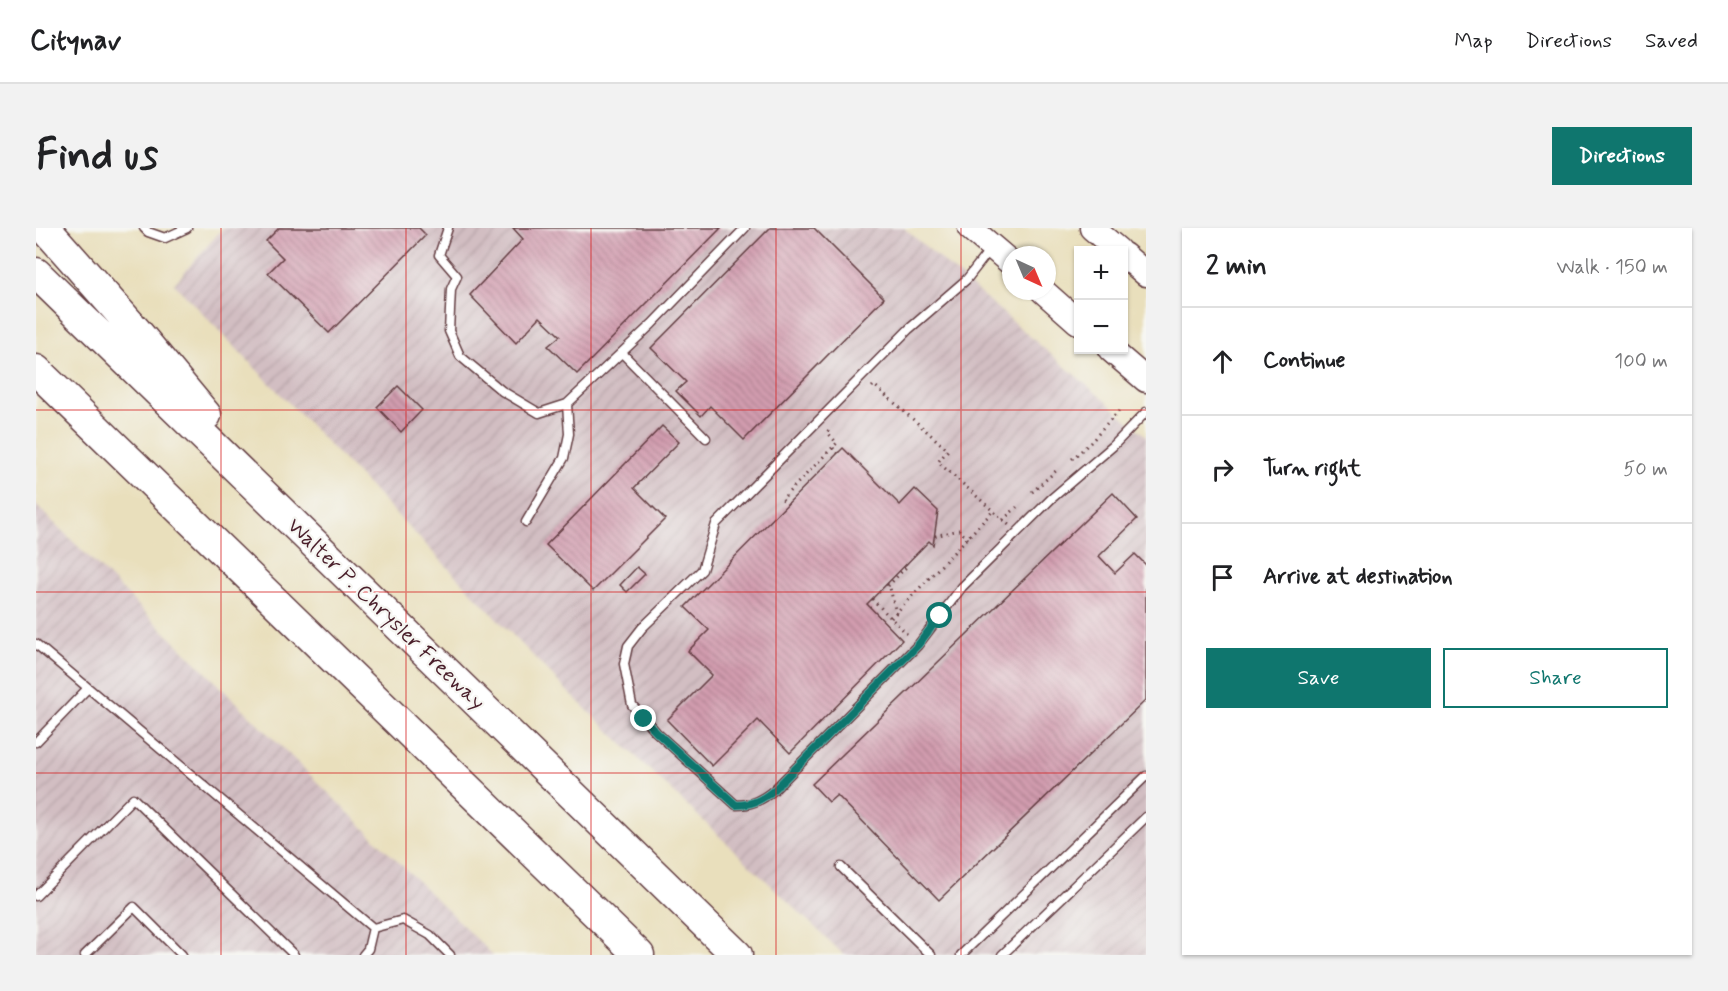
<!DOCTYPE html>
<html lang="en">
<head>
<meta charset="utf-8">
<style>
  :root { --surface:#fff; --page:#f2f2f2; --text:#202124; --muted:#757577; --line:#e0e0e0; --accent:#0f766e }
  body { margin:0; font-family:Mynerve,sans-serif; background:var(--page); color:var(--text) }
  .controls { position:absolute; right:18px; top:18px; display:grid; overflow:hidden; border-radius:0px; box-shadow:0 2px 4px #0004 }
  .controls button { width:54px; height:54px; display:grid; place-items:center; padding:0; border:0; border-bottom:2px solid var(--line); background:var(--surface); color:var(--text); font:30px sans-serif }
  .compass { position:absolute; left:966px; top:18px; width:54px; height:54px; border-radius:50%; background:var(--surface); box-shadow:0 2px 4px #0004; rotate:136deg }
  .stop { position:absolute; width:18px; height:18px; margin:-14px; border:4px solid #0f766e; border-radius:50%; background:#fff }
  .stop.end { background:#0f766e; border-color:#fff; box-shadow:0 2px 6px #0008 }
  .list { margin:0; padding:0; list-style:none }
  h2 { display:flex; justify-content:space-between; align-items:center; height:78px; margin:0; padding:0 24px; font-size:26px }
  h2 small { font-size:20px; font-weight:400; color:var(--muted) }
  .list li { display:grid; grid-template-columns:39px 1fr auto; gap:18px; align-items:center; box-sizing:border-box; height:108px; padding:0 24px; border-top:2px solid var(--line) }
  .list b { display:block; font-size:22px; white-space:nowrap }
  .list em { font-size:20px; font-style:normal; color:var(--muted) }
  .actions { display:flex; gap:12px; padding:18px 24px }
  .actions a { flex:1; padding:14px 0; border:2px solid var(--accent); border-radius:0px; text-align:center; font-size:21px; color:var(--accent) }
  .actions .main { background:var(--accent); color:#fff }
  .icon { flex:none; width:33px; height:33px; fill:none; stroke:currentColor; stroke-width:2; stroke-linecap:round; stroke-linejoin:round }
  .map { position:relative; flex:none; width:1110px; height:727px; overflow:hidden; border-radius:0px }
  header { display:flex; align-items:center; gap:36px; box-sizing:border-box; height:84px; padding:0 30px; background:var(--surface); border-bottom:2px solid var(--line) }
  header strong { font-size:28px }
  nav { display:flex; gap:33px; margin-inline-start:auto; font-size:21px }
  .intro { display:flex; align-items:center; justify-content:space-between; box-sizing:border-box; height:144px; padding:0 36px }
  h1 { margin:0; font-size:42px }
  .button { padding:15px 27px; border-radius:0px; background:var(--accent); color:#fff; font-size:21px; font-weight:700 }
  main { display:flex; gap:36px; padding:0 36px }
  aside { flex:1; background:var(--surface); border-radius:0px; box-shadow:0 2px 4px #0004 }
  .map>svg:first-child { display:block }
</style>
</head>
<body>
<header>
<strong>Citynav</strong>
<nav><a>Map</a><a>Directions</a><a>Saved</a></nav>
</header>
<div class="intro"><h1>Find us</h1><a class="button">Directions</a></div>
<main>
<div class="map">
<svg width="1110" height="727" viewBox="0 0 1110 727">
  <defs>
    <pattern id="industrial-furrows" width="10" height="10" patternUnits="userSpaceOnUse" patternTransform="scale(1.5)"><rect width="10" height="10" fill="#d2bec2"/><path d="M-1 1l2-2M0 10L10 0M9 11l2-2" fill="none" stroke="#b6a3a7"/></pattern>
    <pattern id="building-back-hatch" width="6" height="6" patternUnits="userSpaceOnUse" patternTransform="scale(1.5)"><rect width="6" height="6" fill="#d29caf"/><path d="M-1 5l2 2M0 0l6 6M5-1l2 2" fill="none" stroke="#ac7f8f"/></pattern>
  </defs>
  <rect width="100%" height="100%" fill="#f6f6f2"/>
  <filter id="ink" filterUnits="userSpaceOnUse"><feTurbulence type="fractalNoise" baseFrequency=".0167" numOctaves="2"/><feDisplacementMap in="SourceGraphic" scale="12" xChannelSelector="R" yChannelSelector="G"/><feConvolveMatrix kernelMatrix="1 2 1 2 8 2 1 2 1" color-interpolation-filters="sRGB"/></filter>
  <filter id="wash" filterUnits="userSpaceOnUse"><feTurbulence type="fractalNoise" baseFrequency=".008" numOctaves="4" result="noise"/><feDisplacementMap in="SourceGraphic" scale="24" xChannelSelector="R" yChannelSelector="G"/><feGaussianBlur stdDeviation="1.35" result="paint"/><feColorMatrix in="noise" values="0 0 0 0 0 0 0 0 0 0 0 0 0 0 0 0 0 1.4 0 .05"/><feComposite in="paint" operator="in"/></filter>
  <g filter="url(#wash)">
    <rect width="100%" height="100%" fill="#e9dfbc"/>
    <!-- industrial -->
    <path fill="url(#industrial-furrows)" d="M187,0H868L1110,208V727H808L528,460L138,56Z
      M0,277L457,727H0Z"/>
    <g id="blocks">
      <!-- building -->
      <path fill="url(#building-back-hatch)" d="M243,0H383L390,7L293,105L232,45L247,30L230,13Z
        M477,0H685L541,146L512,118L524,108L504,89L480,115L434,67L487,11Z
        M734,0H778L848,70L708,212L674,178L665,188L640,163L650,154L615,120Z
        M362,158L386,182L365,204L341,179Z
        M626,198L643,214L598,260L629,291L557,363L510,317Z
        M807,220L864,277L879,261L902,283L897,317L893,313L831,376L866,412L754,525L722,492L676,538L631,492L676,447L652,423L673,402L649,379Z
        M1077,265L1101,291L1063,328L1079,345L1099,326L1110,337V472L903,672L801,567L793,574L776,556Z
        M601,339L609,346L591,364L584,357Z"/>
    </g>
  </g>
  <g filter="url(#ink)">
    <use href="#blocks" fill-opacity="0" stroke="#623c41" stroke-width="1.5"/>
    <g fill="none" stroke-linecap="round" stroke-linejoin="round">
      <defs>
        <path id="lane" d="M108,0L112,4L129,10L151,0
          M412,0L403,27L421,48L415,61L413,103L424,128L466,163L503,185L531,176L616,96L709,0
          M955,20L931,51L873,101L680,296L666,342L606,400L592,418L588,436L596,477L620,504L700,577C716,577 726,572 738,562L882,417L926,359L1015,271L1077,218L1110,184
          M586,125L670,210
          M490,294L528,230L533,206L531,176
          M0,416L337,700L367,692L394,707L414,727
          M0,514L52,460
          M805,639L895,727
          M0,668L97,570L258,727
          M49,727L98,679L146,727
          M327,727L332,721L337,700
          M925,727L1110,548
          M966,727L1110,589"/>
        <path id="secondary" d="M934,0L975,35
          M1056,0L1082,22
          M1088,27L1110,46
          M1007,63L1042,94
          M1075,122L1110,152"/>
        <path id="highway" d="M9,0L101,104L170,187
          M0,45L701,727
          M0,142L603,727"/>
      </defs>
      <!-- lane casing -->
      <use href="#lane" stroke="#623c41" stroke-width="11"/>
      <!-- secondary casing -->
      <use href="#secondary" stroke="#623c41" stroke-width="27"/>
      <!-- highway casing -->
      <use href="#highway" stroke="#623c41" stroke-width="33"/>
      <!-- path -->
      <path stroke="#623c41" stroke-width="3" stroke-dasharray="1.5 4.5" stroke-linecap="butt" d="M836,159L838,157L912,222L902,234L973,297
        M797,220L802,225
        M1036,231L1055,214L1083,183
        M996,264L1021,242
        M752,276L746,271L801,215L791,204L793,202
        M967,292L981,279
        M899,308L923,302L932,311
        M851,356L854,360L860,385
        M852,358L872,337L871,336
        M836,371L874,409
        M855,390L957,283"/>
      <!-- lane -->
      <use href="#lane" stroke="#fff" stroke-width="8"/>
      <!-- secondary -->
      <use href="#secondary" stroke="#fff" stroke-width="24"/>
      <!-- highway -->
      <use href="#highway" stroke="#fff" stroke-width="30"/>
    </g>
  </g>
  <g fill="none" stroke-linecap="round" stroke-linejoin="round" filter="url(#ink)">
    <!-- route -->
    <path stroke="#0f766e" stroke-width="8" d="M608,491L620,504L700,577C716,577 726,572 738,562L882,417L904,388"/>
  </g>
  <!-- grid -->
  <path fill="none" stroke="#d62828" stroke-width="1.5" stroke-opacity="0.55" d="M185,0V727M370,0V727M555,0V727M740,0V727M925,0V727M0,182H1110M0,364H1110M0,545H1110"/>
  <g text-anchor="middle" stroke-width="4.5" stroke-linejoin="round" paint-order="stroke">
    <!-- street labels -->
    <g font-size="22" fill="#4a1f2b" stroke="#f6f6f2">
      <text transform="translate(351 385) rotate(44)" y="8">Walter P. Chrysler Freeway</text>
    </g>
  </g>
</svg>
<div class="controls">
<button>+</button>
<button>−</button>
</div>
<svg class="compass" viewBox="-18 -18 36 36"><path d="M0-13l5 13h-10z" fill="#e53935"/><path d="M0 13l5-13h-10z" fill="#757577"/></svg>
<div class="stop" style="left:904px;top:388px"></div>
<div class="stop end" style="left:608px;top:491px"></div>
</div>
<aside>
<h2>2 min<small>Walk · 150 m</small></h2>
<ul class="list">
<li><svg class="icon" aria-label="ahead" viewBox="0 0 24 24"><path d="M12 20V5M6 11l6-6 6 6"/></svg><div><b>Continue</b></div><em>100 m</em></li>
<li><svg class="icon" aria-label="right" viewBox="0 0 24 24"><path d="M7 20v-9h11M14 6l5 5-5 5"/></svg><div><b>Turn right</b></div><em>50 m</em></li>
<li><svg class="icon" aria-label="arrive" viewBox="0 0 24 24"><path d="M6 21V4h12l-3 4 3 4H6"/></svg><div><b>Arrive at destination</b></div></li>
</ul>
<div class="actions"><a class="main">Save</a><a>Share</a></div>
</aside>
</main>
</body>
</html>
